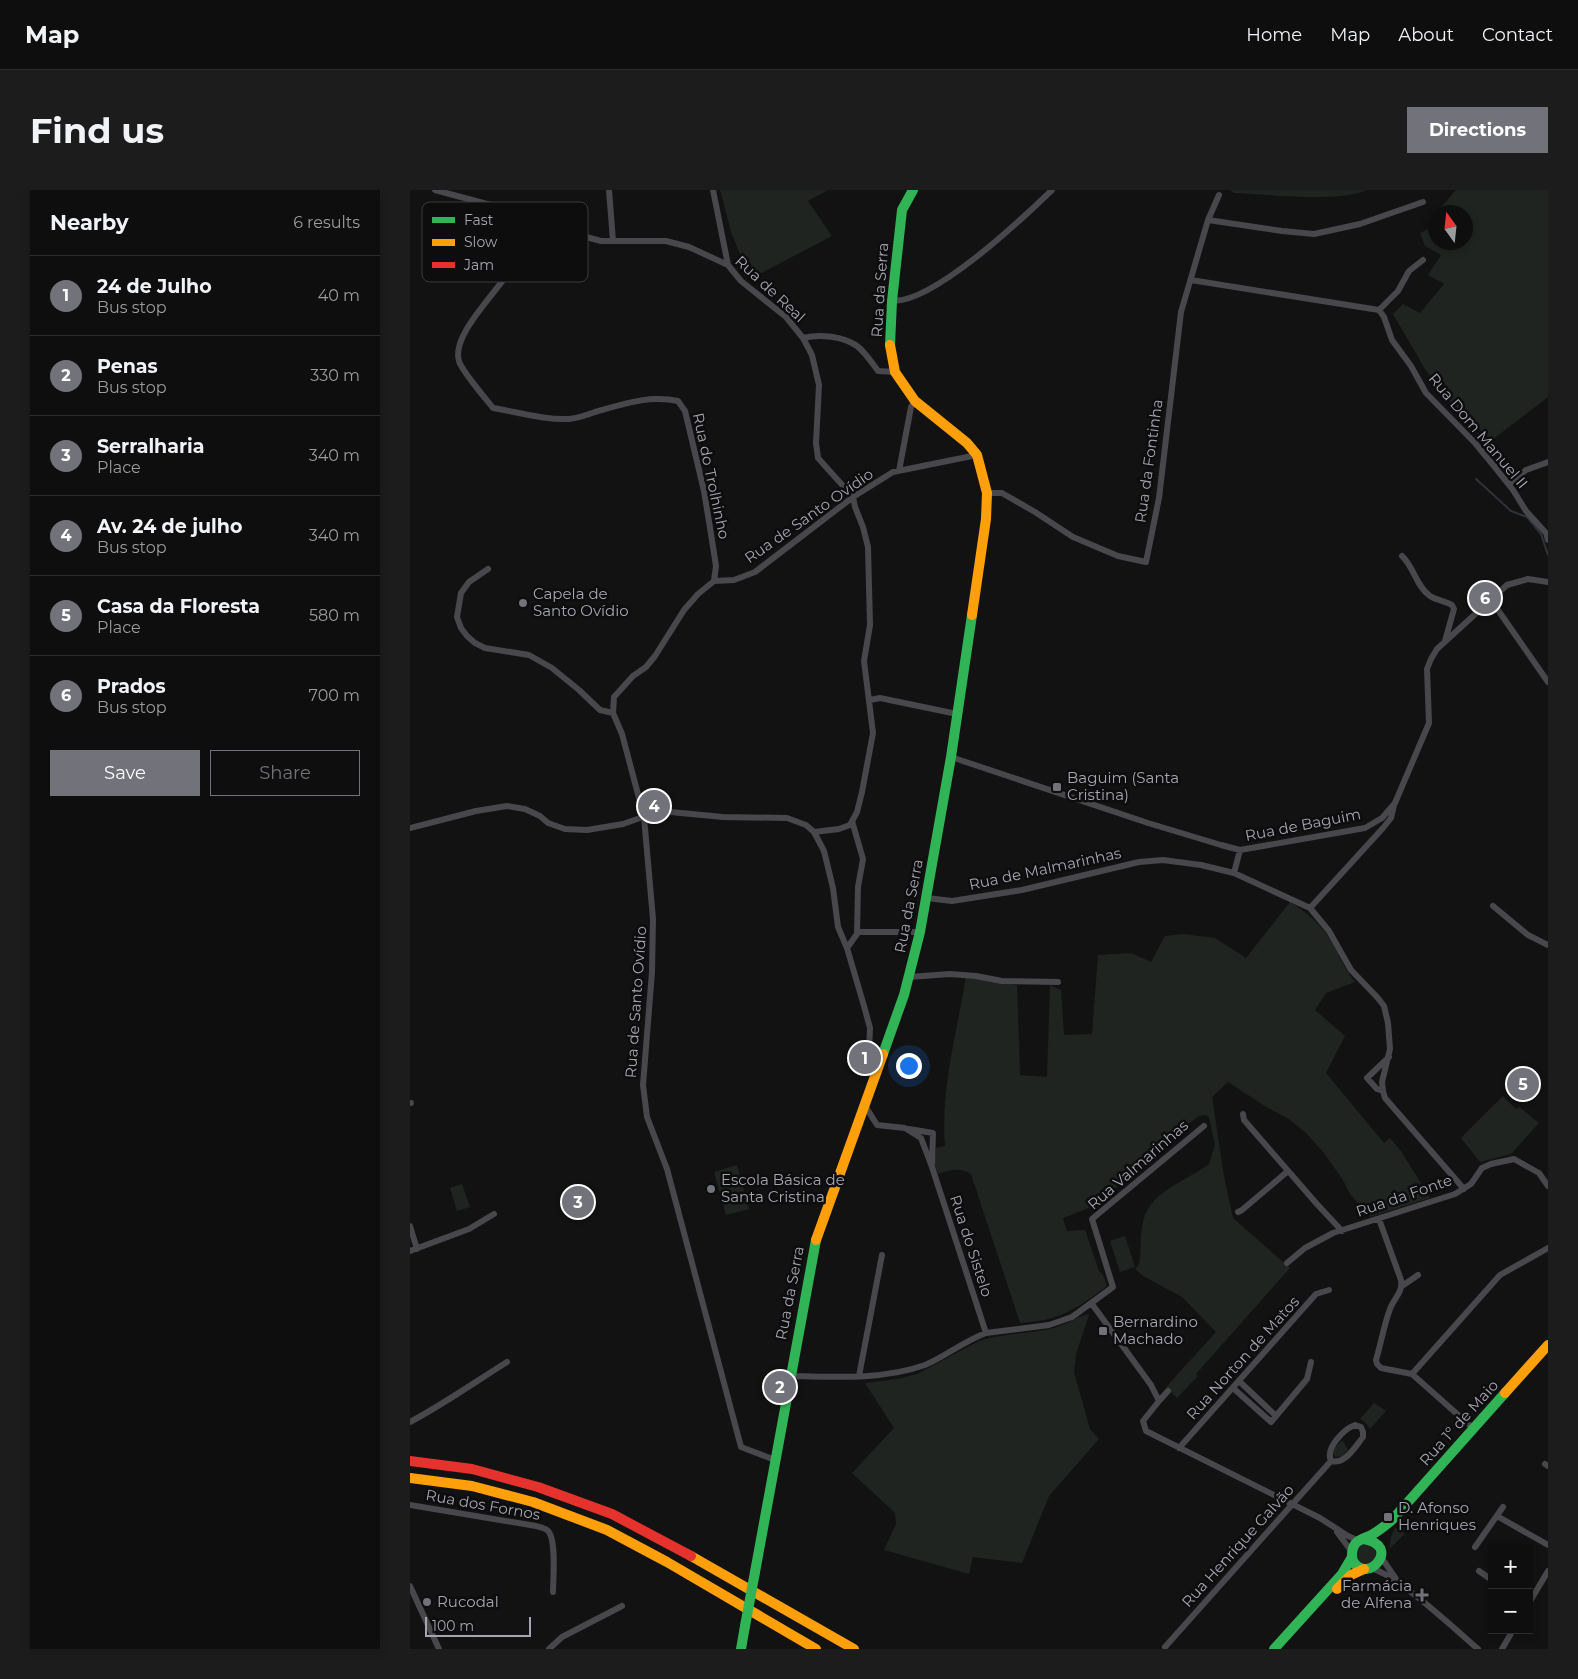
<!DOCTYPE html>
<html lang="en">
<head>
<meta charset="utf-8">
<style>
  :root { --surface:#0e0e0e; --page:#1c1c1c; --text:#f1f3f6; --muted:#9b9c9e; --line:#2e2e2e; --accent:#72727a }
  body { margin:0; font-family:Montserrat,sans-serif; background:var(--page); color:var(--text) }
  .controls { position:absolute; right:15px; bottom:15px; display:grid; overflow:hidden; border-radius:0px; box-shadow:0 2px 8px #0003 }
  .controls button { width:45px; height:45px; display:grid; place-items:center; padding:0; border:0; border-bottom:1px solid var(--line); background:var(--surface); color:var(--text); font:25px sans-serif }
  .compass { position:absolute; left:1018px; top:15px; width:45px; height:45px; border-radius:50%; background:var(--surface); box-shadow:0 2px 8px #0003; rotate:345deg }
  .scale { position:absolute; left:15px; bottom:12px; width:106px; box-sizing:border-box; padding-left:5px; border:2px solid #a5a6b2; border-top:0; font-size:14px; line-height:18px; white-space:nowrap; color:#a5a6b2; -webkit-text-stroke:4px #0d0d0e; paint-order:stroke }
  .you { position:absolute; left:498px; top:875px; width:18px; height:18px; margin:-12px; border:4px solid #fff; border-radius:50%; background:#1a73e8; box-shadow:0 0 0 8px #1a73e833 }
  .badge { display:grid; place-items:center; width:32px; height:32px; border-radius:50%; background:var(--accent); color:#fff; font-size:16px; font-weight:700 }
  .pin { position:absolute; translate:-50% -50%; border:2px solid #fff; box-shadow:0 1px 5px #0006 }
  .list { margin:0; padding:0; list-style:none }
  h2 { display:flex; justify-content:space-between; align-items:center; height:65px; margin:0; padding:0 20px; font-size:21px }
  h2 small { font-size:16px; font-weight:400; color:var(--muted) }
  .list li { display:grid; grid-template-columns:32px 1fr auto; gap:15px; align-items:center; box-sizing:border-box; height:80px; padding:0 20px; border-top:1px solid var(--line) }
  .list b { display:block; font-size:19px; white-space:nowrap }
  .list p { margin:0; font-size:16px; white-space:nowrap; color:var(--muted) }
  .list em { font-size:16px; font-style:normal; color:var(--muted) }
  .actions { display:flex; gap:10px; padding:15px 20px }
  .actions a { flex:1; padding:11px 0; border:1px solid var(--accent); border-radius:0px; text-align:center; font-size:18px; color:var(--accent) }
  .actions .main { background:var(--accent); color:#fff }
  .map { position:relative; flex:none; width:1138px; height:1459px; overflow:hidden; border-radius:0px }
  header { display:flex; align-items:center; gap:30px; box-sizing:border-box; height:70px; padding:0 25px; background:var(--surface); border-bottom:1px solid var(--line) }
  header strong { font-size:24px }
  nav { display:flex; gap:28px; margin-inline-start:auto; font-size:18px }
  .intro { display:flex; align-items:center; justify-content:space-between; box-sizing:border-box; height:120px; padding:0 30px }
  h1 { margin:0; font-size:35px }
  .button { padding:12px 22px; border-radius:0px; background:var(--accent); color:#fff; font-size:18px; font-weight:700 }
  main { display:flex; gap:30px; padding:0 30px }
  aside { flex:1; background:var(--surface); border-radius:0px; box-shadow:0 2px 8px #0003 }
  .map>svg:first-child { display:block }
</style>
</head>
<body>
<header>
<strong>Map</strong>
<nav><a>Home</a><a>Map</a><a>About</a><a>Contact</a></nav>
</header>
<div class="intro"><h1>Find us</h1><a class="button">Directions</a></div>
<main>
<aside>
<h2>Nearby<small>6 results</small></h2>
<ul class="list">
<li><span class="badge">1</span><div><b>24 de Julho</b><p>Bus stop</p></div><em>40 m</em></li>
<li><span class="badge">2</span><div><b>Penas</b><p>Bus stop</p></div><em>330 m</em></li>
<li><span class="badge">3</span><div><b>Serralharia</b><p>Place</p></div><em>340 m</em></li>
<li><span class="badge">4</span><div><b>Av. 24 de julho</b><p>Bus stop</p></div><em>340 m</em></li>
<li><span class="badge">5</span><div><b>Casa da Floresta</b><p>Place</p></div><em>580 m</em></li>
<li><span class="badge">6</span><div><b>Prados</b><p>Bus stop</p></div><em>700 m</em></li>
</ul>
<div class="actions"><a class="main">Save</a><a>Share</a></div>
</aside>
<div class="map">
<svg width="1138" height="1459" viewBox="0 0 1138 1459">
  <rect width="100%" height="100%" fill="#121213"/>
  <!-- green -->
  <path fill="#1f2421" d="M310,0H418L398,11L422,46L340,89L321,42Z
    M820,0H957C930,13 856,4 824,3Z
    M1046,0H1138V207L1082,250L1044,217L1015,179L983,124L993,114L1010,123L1034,94L1018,85L1031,65L1015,56L1010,43L1025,36L1026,52H1056V22H1029V20Z
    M880,712C894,720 908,732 917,745C928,760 933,778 945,792L916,803L905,820L935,846L916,883L974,953L980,948L991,961L1020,1008L960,1027L940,1004L933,990L914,963L897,944L879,929L858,918L818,892L802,907L814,986L823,1028L880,1078L786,1184L788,1186L767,1208L756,1197L806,1142L772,1107L733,1086L725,1079L729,1075C732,1059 729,1041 735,1025C746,999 778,990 799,974L805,955L799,927L795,925L789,926L716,981L709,995L686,1015L653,1028L657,1041L675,1040L689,1081L693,1085L697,1096C680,1109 662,1122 642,1128C632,1131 620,1132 610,1133L561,984C550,977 541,980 528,984L524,974L526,958L535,956C530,903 547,840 556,787L607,795L610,885L637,887L640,795L651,800L654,845L682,844L688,765L721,763L741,772L755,746L773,744L805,748L836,768Z
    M1093,906L1106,919L1109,917L1129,933L1101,964L1070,972L1051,948Z
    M327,975L339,1019L316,1025L304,982Z
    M52,994L60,1017L47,1021L40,998Z
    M715,1046L725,1077L710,1082L700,1051Z
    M677,1124L679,1125L666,1164L664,1182L680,1239L689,1249L639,1306L612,1373L563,1367L559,1384L474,1360L486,1334L485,1323L442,1283L484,1238L455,1193L488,1189L507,1184L569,1151C592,1143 616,1144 640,1139C653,1136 664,1129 677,1124Z
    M964,1213L976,1221L960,1239L955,1232L950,1229Z
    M932,1250L938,1260L932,1266L925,1267L923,1263L924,1259Z
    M985,1337L995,1344L979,1359L981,1347Z
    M946 1364a10 10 0 1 1 20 0a10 10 0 1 1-20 0Z"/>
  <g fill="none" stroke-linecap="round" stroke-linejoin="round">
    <!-- stream -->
    <path stroke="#2e333a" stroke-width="2" d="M1066,289L1101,321L1117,327L1131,344L1138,365"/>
    <!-- street -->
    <path stroke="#48484c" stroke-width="6" d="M25,0L92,18L140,33L158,42L191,51H256L279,57L318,75L331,91L376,127L393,148L402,165L409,195L406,253L408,268L443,307L445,317L453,337L458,357L460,435L454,471L463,543L452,602L447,622L440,635L429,639L404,642
      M199,0L203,51
      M303,0L318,75
      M116,25C114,37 114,52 110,63C99,93 40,141 49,171C51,180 76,209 83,218C107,222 134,230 159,229C168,228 177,225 185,222C214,214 238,205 268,211L275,221L294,301L301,344L306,376L304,391
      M798,30L872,41L904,44L950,34L1013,12
      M781,90L969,120L988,101L999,81L1013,70
      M482,111C523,113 611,30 642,0
      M969,120L974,127L982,150L1001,176L1016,203L1065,253L1084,276L1103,300L1116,321L1136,343L1138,350
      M393,148C410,144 433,146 447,156C455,162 462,173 468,181L485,182
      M489,281L501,217L505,211
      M1099,294L1116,280L1138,272
      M577,303H592L625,322L663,347L708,366L736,372L749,308L771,122L798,30L809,5
      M992,366C1004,377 1006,396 1020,406C1026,410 1035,411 1042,415L1044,419L1035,451
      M78,379L59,392L51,403L47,427L51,438L57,446L65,453L75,458L119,465L142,478L169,500L190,520L203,523
      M1081,410L1138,492
      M460,510L470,508L547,524
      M541,567L738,633L811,655L830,660L955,638L972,628L985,613L1019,533L1017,479L1021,469L1027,459L1097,395L1118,389L1138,392
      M0,638L66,621L97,616L115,619L130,626L138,633L155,639L177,640L213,634L250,621L313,627L377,628L396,635L404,642L414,661L423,698L428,737L437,758L454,816L460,838L459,859L467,879
      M824,683L830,660
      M517,708L542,711L612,700L729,672L753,670L791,675L824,683L900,718L919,741L941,780L967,807L974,816L978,833L980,859L972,892L973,901L975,908L1054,999
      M1083,716L1118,745L1138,755
      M900,718L973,638L981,628L984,615
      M447,742H510
      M437,758L447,744L448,697L453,669L442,631
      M499,787L540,784L566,786L592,791L648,792
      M973,901L967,899L957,888L979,867
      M0,913H1
      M454,914L467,935L495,938L511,948L522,977L576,1143
      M833,924L834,930L906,1013L932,1041
      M499,939L523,943L522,974
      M828,1022L832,1020L878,981
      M969,1029L991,1090C993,1103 984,1108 980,1119C974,1135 971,1153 966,1170L967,1174L971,1178L1002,1184L1064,1239
      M0,1036L7,1059
      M0,1061L59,1039L84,1024
      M877,1073L895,1058L923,1043L1045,1004L1061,994L1072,978L1081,974L1104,969L1129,983L1138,996
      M992,1096L1008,1085
      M682,1114L741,1195L749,1211L733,1231L736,1241L910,1328L938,1346L949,1351
      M1002,1184L1090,1085L1138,1058
      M380,1186C424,1187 473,1190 515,1175C536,1166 554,1151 576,1143L639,1135L662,1127L703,1097L682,1029L794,936
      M449,1186L472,1065
      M829,1191L866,1226
      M823,1198L861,1232L897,1189L901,1172
      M749,1211L758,1201
      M0,1232C34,1214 65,1192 97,1172
      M945,1235L951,1237L953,1242V1247C945,1257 935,1275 921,1271C915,1258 934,1239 945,1235Z
      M769,1258L906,1104L919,1100
      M365,1270L331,1257L257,979L237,927L233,895L242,782L243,729L234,627L212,544L203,523L204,507L223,486L236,477L245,466L274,420L288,404L304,391L324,390L345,382L443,307L483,282L567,265
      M1135,1274L1138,1276
      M0,1315L126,1336C129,1337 135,1338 137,1340C147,1347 143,1390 143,1402
      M1087,1326L1138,1355
      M927,1342L942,1362
      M1065,1357L1093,1317
      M971,1367L986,1389
      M962,1379C985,1383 1047,1441 1068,1459
      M1069,1381L1082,1390
      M0,1396L29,1459
      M1119,1413L1138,1381
      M755,1457L921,1271
      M139,1459L152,1447L212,1416
      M1092,1459L1103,1440"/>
    <!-- fast -->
    <path stroke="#30b455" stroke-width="10" d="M480,155L482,111L492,20L503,0
      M473,864L494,805L510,742L541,567L562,425
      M953,1349C993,1355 957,1396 943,1371C941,1366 942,1357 946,1353C950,1349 958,1347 963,1344C970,1340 976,1335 982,1330L1095,1203
      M345,1382L406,1050
      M331,1459L335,1436
      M864,1459L932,1384L942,1367"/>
    <!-- slow -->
    <path stroke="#ff9f0a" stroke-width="10" d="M480,155L485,182L505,211L557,253L567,265L577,303L576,329L562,425
      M406,1050L473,864
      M1095,1203L1138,1155
      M0,1288L62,1296L123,1312L197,1340L257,1372L406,1459
      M281,1366L444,1459
      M927,1399L941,1385L954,1379"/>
    <!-- jam -->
    <path stroke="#e5322d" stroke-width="10" d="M0,1271L62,1279L128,1297L202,1324L281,1366"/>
    <!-- fast-bridge -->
    <path stroke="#30b455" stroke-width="10" d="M335,1436L345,1382"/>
  </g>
  <!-- markers -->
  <g fill="#72727a" stroke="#0d0d0e" stroke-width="2">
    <circle cx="113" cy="413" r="5"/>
    <rect x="642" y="592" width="10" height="10" rx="2.5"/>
    <circle cx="301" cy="999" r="5"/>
    <rect x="688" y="1136" width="10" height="10" rx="2.5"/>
    <rect x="973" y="1322" width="10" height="10" rx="2.5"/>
    <path d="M1009.5 1397.5h5v5h5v5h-5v5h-5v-5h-5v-5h5z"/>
    <circle cx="17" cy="1412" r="5"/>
  </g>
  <g text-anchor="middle" stroke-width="5" stroke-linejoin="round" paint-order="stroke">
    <!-- street labels -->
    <g font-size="15" fill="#a5a6b2" stroke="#0d0d0e">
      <text transform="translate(360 99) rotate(43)" y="5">Rua de Real</text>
      <text transform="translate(470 100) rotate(-86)" y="5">Rua da Serra</text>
      <text transform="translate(1068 241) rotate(50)" y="5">Rua Dom Manuel II</text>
      <text transform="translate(739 271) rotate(-82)" y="5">Rua da Fontinha</text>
      <text transform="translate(301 286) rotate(78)" y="5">Rua do Trolhinho</text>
      <text transform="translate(399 326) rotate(-35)" y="5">Rua de Santo Ovídio</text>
      <text transform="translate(893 635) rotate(-11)" y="5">Rua de Baguim</text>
      <text transform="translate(635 679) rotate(-12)" y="5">Rua de Malmarinhas</text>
      <text transform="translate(499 716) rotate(-79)" y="5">Rua da Serra</text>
      <text transform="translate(226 812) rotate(-86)" y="5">Rua de Santo Ovídio</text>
      <text transform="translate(728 975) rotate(-41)" y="5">Rua Valmarinhas</text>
      <text transform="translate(994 1006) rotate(-19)" y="5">Rua da Fonte</text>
      <text transform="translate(561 1056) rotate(72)" y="5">Rua do Sistelo</text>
      <text transform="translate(380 1103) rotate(-79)" y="5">Rua da Serra</text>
      <text transform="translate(833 1168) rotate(-48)" y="5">Rua Norton de Matos</text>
      <text transform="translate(1049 1233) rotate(-48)" y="5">Rua 1º de Maio</text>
      <text transform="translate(73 1315) rotate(10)" y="5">Rua dos Fornos</text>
      <text transform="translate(828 1356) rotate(-48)" y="5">Rua Henrique Galvão</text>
    </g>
    <!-- poi labels -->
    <g font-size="15" fill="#a5a6b2" stroke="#0d0d0e" text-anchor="start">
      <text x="123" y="409">Capela de<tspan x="123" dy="17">Santo Ovídio</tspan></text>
      <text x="657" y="593">Baguim (Santa<tspan x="657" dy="17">Cristina)</tspan></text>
      <text x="311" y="995">Escola Básica de<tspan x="311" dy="17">Santa Cristina</tspan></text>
      <text x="703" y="1137">Bernardino<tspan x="703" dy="17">Machado</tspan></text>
      <text x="988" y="1323">D. Afonso<tspan x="988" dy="17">Henriques</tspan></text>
      <text x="1002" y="1401" text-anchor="end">Farmácia<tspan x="1002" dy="17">de Alfena</tspan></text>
      <text x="27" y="1417">Rucodal</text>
    </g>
  </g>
  <!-- legend -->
  <rect x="12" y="12" width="166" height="80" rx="8" fill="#0d0d0e" stroke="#3b3b3f" stroke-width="1"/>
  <rect x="22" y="27" width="23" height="6" fill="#30b455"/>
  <rect x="22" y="49" width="23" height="7" fill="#ff9f0a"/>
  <rect x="22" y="72" width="23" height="6" fill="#e5322d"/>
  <g font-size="14" fill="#a5a6b2">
    <text x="54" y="35">Fast</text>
    <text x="54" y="57">Slow</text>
    <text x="54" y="80">Jam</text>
  </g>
</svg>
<div class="controls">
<button>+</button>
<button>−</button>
</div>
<svg class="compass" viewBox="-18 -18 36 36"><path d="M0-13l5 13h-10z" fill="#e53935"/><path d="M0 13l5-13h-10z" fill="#9b9c9e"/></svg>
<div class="scale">100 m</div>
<div class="you"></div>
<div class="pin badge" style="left:455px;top:868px">1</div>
<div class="pin badge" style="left:370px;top:1197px">2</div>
<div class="pin badge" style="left:168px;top:1012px">3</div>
<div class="pin badge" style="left:244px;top:616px">4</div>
<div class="pin badge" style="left:1113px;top:894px">5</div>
<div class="pin badge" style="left:1075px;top:408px">6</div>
</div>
</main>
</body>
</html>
